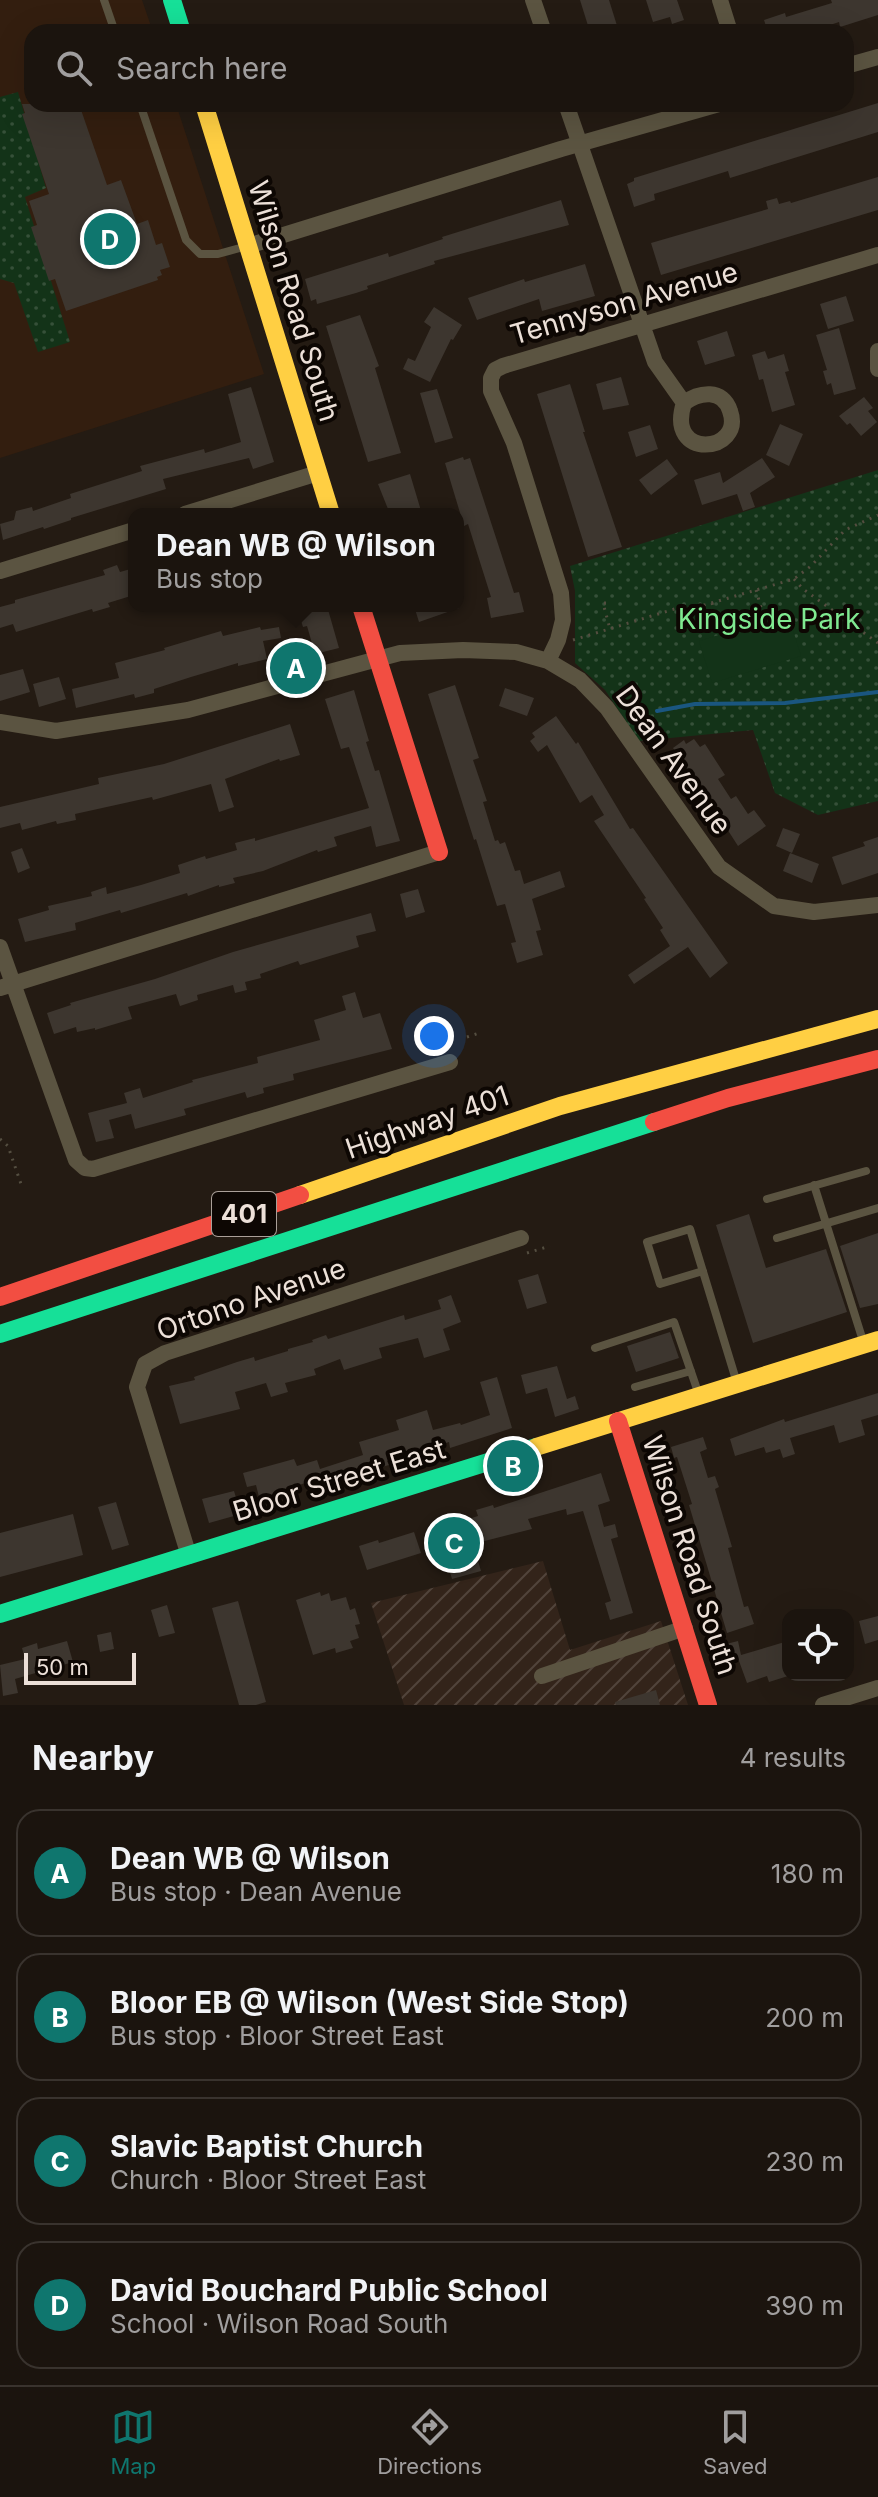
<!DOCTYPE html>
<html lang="en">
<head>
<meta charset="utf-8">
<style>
  :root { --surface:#1b140e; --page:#241d17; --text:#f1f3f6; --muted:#a09e9e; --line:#39332e; --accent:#0f766e }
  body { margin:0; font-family:Inter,sans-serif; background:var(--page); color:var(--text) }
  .controls { position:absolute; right:24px; bottom:24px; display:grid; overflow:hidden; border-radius:16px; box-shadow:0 8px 32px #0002 }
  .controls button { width:72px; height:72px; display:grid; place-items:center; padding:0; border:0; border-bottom:2px solid var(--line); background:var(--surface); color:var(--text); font:40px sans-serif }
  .scale { position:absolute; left:24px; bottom:20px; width:112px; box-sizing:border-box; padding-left:8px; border:4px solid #ece0d8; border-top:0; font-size:22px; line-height:28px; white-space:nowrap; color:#ece0d8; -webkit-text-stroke:6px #0d0703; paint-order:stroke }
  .you { position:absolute; left:434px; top:1036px; width:28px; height:28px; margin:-20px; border:6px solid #fff; border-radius:50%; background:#1a73e8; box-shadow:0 0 0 12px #1a73e833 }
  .badge { display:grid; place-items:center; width:52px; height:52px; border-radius:50%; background:var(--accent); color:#fff; font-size:26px; font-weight:700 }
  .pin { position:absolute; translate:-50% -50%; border:4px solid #fff; box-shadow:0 2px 8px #0006 }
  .popup { position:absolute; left:128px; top:508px; width:336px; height:104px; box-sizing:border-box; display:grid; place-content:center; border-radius:16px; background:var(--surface); filter:drop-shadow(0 2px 6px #0005); font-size:26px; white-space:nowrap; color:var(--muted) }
  .popup b { font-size:30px; color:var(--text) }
  .popup::after { content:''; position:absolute; left:50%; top:100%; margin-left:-16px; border:16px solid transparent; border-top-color:var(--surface) }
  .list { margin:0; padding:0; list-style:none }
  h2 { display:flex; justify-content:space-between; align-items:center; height:104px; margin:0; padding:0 32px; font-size:34px }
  h2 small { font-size:26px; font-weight:400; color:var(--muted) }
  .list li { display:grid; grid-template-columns:52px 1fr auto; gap:24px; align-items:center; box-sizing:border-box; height:128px; margin:0 16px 16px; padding:0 16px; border:2px solid var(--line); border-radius:24px }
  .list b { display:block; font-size:30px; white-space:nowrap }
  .list p { margin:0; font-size:26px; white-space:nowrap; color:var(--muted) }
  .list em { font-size:26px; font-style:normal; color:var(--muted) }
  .icon { flex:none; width:44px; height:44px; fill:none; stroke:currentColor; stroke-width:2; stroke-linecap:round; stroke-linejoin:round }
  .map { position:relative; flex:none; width:878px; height:1705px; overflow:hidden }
  .search { position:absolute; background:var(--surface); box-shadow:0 8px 32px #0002; left:24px; right:24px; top:24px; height:88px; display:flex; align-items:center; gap:20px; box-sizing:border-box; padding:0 28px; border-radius:24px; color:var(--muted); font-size:30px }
  .sheet { height:680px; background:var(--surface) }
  nav { display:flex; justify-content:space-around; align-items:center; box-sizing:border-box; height:112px; border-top:2px solid var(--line); background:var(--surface); font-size:22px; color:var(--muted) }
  nav a { display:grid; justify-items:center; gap:4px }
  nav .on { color:var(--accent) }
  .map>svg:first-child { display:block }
</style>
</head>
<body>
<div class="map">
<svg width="878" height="1705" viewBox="0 0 878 1705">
  <defs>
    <pattern id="industrial-furrows" width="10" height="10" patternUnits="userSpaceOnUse" patternTransform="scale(2)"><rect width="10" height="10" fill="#33241a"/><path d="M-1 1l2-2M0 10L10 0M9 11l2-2" fill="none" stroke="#51443b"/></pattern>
    <pattern id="park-dots" width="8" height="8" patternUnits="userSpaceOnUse" patternTransform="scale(2)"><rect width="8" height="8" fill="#133318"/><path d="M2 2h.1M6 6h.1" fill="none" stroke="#365039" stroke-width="1.8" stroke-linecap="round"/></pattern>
  </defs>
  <rect width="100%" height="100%" fill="#241b13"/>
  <!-- built -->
  <path fill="#331e0f" d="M0,0H142L153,32H32V104H176L264,374L0,458Z"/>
  <!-- industrial -->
  <path fill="url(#industrial-furrows)" d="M543,1561L570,1650L661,1621L688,1705H404L371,1603Z"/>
  <!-- park -->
  <path fill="url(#park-dots)" d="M18,92L46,188L25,197L70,342L38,352L14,283L0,279V97Z
    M878,470V801L818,815L775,793L753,730L639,741L605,690L575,663V591L570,566Z"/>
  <!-- pitch -->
  <path fill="#133318" d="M788,614L801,656L712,683L699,641Z"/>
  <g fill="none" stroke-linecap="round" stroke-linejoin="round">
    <!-- stream -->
    <path stroke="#1a5680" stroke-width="4" d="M657,711L695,704L785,703L878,692"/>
  </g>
  <!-- building -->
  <path fill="#3d362f" d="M580,0H609L619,32H590Z
    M646,0H677L684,20L672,24L670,17L653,22Z
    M831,0H878V15L840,27L839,22L809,32H768L764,20L785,13L786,17L832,3Z
    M878,103V132L730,178L728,171L654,194L655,200L634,207L627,184L634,181V178Z
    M22,104H79L107,185L121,180L137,224L148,220L156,245L162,243L170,267L160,270L162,275L157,277L158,280L66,311L55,279L49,281L31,227L37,225L29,201L49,194L22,114L25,113Z
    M878,177V210L661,275L651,243L768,209L766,201L777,198L779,204L790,201L791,203Z
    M561,200L569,225L434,261L435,264L367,286L368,289L356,293L317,304L316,299L311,301L305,279L388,253L389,257L443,239L442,237Z
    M585,264L595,296L542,311L539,299L477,320L468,298L524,279L525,282Z
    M846,296L854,321L828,329L820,304Z
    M434,307L462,325L453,340L451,339L430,382L403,369L408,358L415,361L431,327L424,322Z
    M360,315L379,366L375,368L401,453L368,462L326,326Z
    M839,328L856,389L834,395L831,383L827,385L823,371L827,370L816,335Z
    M727,331L735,356L705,365L697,341Z
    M765,351L768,359L784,354L789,371L785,372L795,405L772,412L763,379L759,380L752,355Z
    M621,377L629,405L603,410L596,384Z
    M570,384L585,432H583L622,547L588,557L537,394Z
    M251,387L274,462L253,469L249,458L163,479L166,489L71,518V520L44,529L43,527L3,540L0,524L14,520L16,511L32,507L33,511L71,498L70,494L142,471L140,466L204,449L205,453L241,442L228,394Z
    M437,389L453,438L435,443L420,393Z
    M864,397L873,408L868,411L877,422L861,436L850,423L847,425L839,416Z
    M780,424L803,434L789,466L766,455Z
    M650,425L658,449L636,457L628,432Z
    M463,457L464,460L470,458L514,593L519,592L524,612L491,618L487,598L491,597L468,524L464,526L445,463Z
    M762,458L775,477L750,493L755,507L743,511L737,494L702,505L694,480L720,472L723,483Z
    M667,459L678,474L651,495L639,480Z
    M410,474L422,514H390L378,484Z
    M117,565L120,572L134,568V595L108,603L110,607L93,612L92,609L16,632L13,624L0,628V607L15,603V600L105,575L103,570Z
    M305,606H327L339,648L315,654L307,626L303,627L297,608Z
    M414,606H458L459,608L419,622Z
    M260,627L261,630L279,627L281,638L263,641L267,659L238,666V663L191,677L154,689V693L135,698L134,694L76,708L72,689L119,678L115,663L165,650L164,648L221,631L223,636Z
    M23,669L30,692L0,701V675Z
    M59,677L66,699L39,707L33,684Z
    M455,685L479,758L473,760L487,801L483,802L495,841L498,840L500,844L505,842L515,871L520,870L524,884L560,871L565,887L532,899L541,930L536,931L543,955L517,963L511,943L516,942L505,904L497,906L476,839L474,840L428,694Z
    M505,688L534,698L527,716L499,706Z
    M354,690L369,741L366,742L375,771L379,770L400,841L376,847L371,826L334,837L337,846L318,852L317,850L263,871L233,878L235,883L219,887V885L188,896L187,893L121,913L120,910L75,923L76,930L25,942L18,919L49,910L48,906L92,896L91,892L106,887L107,894L141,885L180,873L178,865L205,856L206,859L237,850L235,843L255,838V841L369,808L349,747L341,749L325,699Z
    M556,716L576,744L578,742L630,829L633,828L728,963L710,978L688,947L634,984L628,975L670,946L660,930L663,928L644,899L646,898L594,821L604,815L592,795L580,803L547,745L538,752L530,741L535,737L532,733Z
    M290,724L300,755L280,761L279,759L225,779L234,807L219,812L211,784L153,800L152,797L75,814L76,820L57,824L56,821L22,830L20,823L0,828V807L99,784L98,778L164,764Z
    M694,739L700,747L705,744L725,775L718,779L731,799L736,796L748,814L754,810L766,826L738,846L702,790L699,792L678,761L681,760L673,748L684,740L686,744Z
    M783,828L800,834L792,853L776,846Z
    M878,837V873L842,885L832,857L865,846L863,842Z
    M22,848L30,868L18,873L11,852Z
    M790,853L819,864L812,883L783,871Z
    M418,889L425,912L406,918L400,894Z
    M371,913L376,931L356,936L359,947L300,965L298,961L260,974L261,978L245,982L247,990L235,993L233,985L197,995L198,1000L180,1006L176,994L128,1007L132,1019L95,1030V1028L77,1032L76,1027L54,1034L47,1013L71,1005L70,1003L155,979L233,952Z
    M355,992L363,1018L380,1013L392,1049L293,1074L294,1080L263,1088L264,1093L247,1098L245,1092L184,1109L186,1115L135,1129L131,1114L109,1120L114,1138L96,1142L88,1113L127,1103L124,1093L140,1088L143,1098L193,1082L192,1080L258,1063L257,1057L320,1040L314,1020L346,1010L342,996Z
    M749,1214L766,1268L826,1249L847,1312L753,1343L716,1225Z
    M878,1233V1304L860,1308L840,1246Z
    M538,1274L547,1303L527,1309L518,1280Z
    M451,1295L461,1322L443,1329L450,1350L424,1358L418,1338L379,1348L382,1358L344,1370L340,1359L314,1369L316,1375L285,1383L288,1392L271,1397L266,1383L235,1392L240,1409L180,1424L169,1386L195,1380L194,1377L237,1362L254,1357L255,1361L288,1351V1349L313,1342L312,1340L326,1335L328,1339L404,1315L405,1320L441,1309L438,1300Z
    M670,1332L679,1358L636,1372L627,1346Z
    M557,1366L567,1399L575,1396L579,1409L555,1417L547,1388L526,1394L521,1375Z
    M497,1377L512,1428L450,1448L449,1442L387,1461L389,1465L325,1483L326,1486L308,1491L305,1483L276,1493L277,1497L260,1501L256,1485L247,1487L243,1473L294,1459L297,1466L317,1460L320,1469L363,1455L359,1442L399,1430L396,1420L427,1410L433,1430L460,1423L461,1425L490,1415L480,1382Z
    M878,1393V1415L861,1420L865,1435L839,1443L834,1425L790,1438L795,1454L783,1458L780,1449L766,1453L764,1447L735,1456L730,1439L784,1419L785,1422Z
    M703,1437L707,1449L700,1452L708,1478L715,1476L719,1487L715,1489L732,1547L728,1548L744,1607L748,1606L754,1624L727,1633L689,1505L692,1504L677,1457L674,1458L671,1447Z
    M601,1473L610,1501L598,1505L604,1527L615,1524L618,1537L611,1539L633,1613L610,1620L605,1603L611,1601L583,1511L567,1515L566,1509L528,1519L532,1529L473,1544L481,1571L452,1579L437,1529L478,1516L476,1510L493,1505L494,1508Z
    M234,1491L241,1514L209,1523L202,1499Z
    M116,1502L129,1545L112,1550L98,1507Z
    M73,1514L83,1555L0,1577V1533Z
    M414,1532L421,1553L367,1570L359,1546L378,1540L379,1543Z
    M320,1592L321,1596L329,1593L331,1601L346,1597L350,1610L355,1608L360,1624L355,1625L359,1638L350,1641L353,1648L336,1653L335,1648L313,1655L296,1600Z
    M238,1601L266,1702L256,1705H239L212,1608Z
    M167,1605L175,1633L159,1637L151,1610Z
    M878,1616V1640L865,1644L859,1621Z
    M111,1632L114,1649L100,1652L97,1635Z
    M67,1641L73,1662L15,1679L18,1693L3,1696L0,1665L25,1659L22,1648L37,1643L38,1649Z
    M738,1641L741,1655L788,1641V1676L769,1682L767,1676L747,1683L739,1661L727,1664L722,1645Z
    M656,1690L660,1705H616L615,1702Z"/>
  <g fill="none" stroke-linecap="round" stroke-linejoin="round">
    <!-- path -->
    <path stroke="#544e40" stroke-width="3" stroke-dasharray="2 6" stroke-linecap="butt" d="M794,579L803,589L878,643
      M756,590L765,621
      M606,603H603L610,629
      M712,603L721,634
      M573,640L681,607L694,608L794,579L811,566L845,530L878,515
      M467,1037L482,1032
      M0,1139L8,1146L21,1184
      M527,1253L550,1246"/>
    <!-- lane -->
    <path stroke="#5b5441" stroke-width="8" d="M104,0L115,32
      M140,104L186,240L200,254H218L247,246
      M814,1185L864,1344
      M767,1199L866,1171
      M777,1238L878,1208
      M703,1271L660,1284L647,1242L690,1229L737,1383
      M595,1348L674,1322L699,1395
      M635,1387L691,1371"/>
    <!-- street -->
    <path stroke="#5b5441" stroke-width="16" d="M533,0L544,32
      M720,0L730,32
      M846,66L878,57
      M566,104L655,362L684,403C665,461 745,453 730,411C723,388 699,392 684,403
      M248,246L561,149L719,104
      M878,351V369
      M185,514L318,473
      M0,571L134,530
      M548,661L558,640L563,620L561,593L514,443L491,391V378L495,370L503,366L878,255
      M0,722L56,731L188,710L400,653L463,650L516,652L548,661L580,680L607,708L719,867L774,906L814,912L878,905
      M0,947L76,1160L85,1168L93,1169L450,1062
      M0,988L439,852
      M189,1556L137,1387L145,1364L165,1353L521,1238
      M542,1676L685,1628
      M823,1705L878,1688"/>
    <!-- fast -->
    <path stroke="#16e098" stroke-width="18" d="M172,0L182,32
      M0,1334L654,1122
      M0,1614L536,1447"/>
    <!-- slow -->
    <path stroke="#ffcf43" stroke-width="18" d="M204,104L331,514
      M300,1195L560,1106L878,1019
      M536,1447L878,1340"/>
    <!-- jam -->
    <path stroke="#f24e42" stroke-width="18" d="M361,606L439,852
      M654,1122L728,1098L878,1059
      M0,1297L300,1195
      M618,1421L708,1705"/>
  </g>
  <g text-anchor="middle" stroke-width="8" stroke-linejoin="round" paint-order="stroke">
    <!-- shield labels -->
    <rect fill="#0d0703" stroke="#a99f98" stroke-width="2" x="212" y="1192" width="64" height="44" rx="6"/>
    <g font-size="26" font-weight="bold" fill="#ece0d8">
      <text x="244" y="1223">401</text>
    </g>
    <!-- street labels -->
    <g font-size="28" fill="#ece0d8" stroke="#0d0703">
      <text transform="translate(294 301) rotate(73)" y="10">Wilson Road South</text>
      <text transform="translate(624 303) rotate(-16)" y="10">Tennyson Avenue</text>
      <text transform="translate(674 760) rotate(54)" y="10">Dean Avenue</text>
      <text transform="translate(427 1122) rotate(-19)" y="10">Highway 401</text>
      <text transform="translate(251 1299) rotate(-19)" y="10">Ortono Avenue</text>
      <text transform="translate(339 1480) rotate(-17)" y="10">Bloor Street East</text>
      <text transform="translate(690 1555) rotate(72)" y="10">Wilson Road South</text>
    </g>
    <!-- park labels -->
    <g font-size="28" fill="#80e991" stroke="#0d0703">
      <text x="769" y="629">Kingside Park</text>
    </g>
  </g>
</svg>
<div class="controls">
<button><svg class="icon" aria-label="locate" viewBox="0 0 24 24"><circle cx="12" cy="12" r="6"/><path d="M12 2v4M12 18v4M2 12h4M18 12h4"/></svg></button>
</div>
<div class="scale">50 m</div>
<div class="you"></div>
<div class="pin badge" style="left:296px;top:668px">A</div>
<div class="popup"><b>Dean WB @ Wilson</b>Bus stop</div>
<div class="pin badge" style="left:513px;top:1466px">B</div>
<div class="pin badge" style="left:454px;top:1543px">C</div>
<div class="pin badge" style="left:110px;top:239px">D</div>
<div class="search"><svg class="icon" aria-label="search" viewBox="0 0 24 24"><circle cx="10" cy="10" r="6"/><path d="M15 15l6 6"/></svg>Search here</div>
</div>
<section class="sheet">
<h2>Nearby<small>4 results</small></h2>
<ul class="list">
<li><span class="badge">A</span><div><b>Dean WB @ Wilson</b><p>Bus stop · Dean Avenue</p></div><em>180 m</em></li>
<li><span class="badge">B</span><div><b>Bloor EB @ Wilson (West Side Stop)</b><p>Bus stop · Bloor Street East</p></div><em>200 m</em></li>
<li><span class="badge">C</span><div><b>Slavic Baptist Church</b><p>Church · Bloor Street East</p></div><em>230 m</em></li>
<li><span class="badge">D</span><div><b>David Bouchard Public School</b><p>School · Wilson Road South</p></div><em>390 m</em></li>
</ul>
</section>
<nav>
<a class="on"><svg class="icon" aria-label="map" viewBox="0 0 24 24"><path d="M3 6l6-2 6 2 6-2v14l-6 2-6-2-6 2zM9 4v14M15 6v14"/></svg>Map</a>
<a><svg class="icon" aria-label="directions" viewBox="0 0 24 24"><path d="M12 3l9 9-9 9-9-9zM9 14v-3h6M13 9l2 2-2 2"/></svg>Directions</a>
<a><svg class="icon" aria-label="saved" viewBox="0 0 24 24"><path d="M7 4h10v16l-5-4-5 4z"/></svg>Saved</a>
</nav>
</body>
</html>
